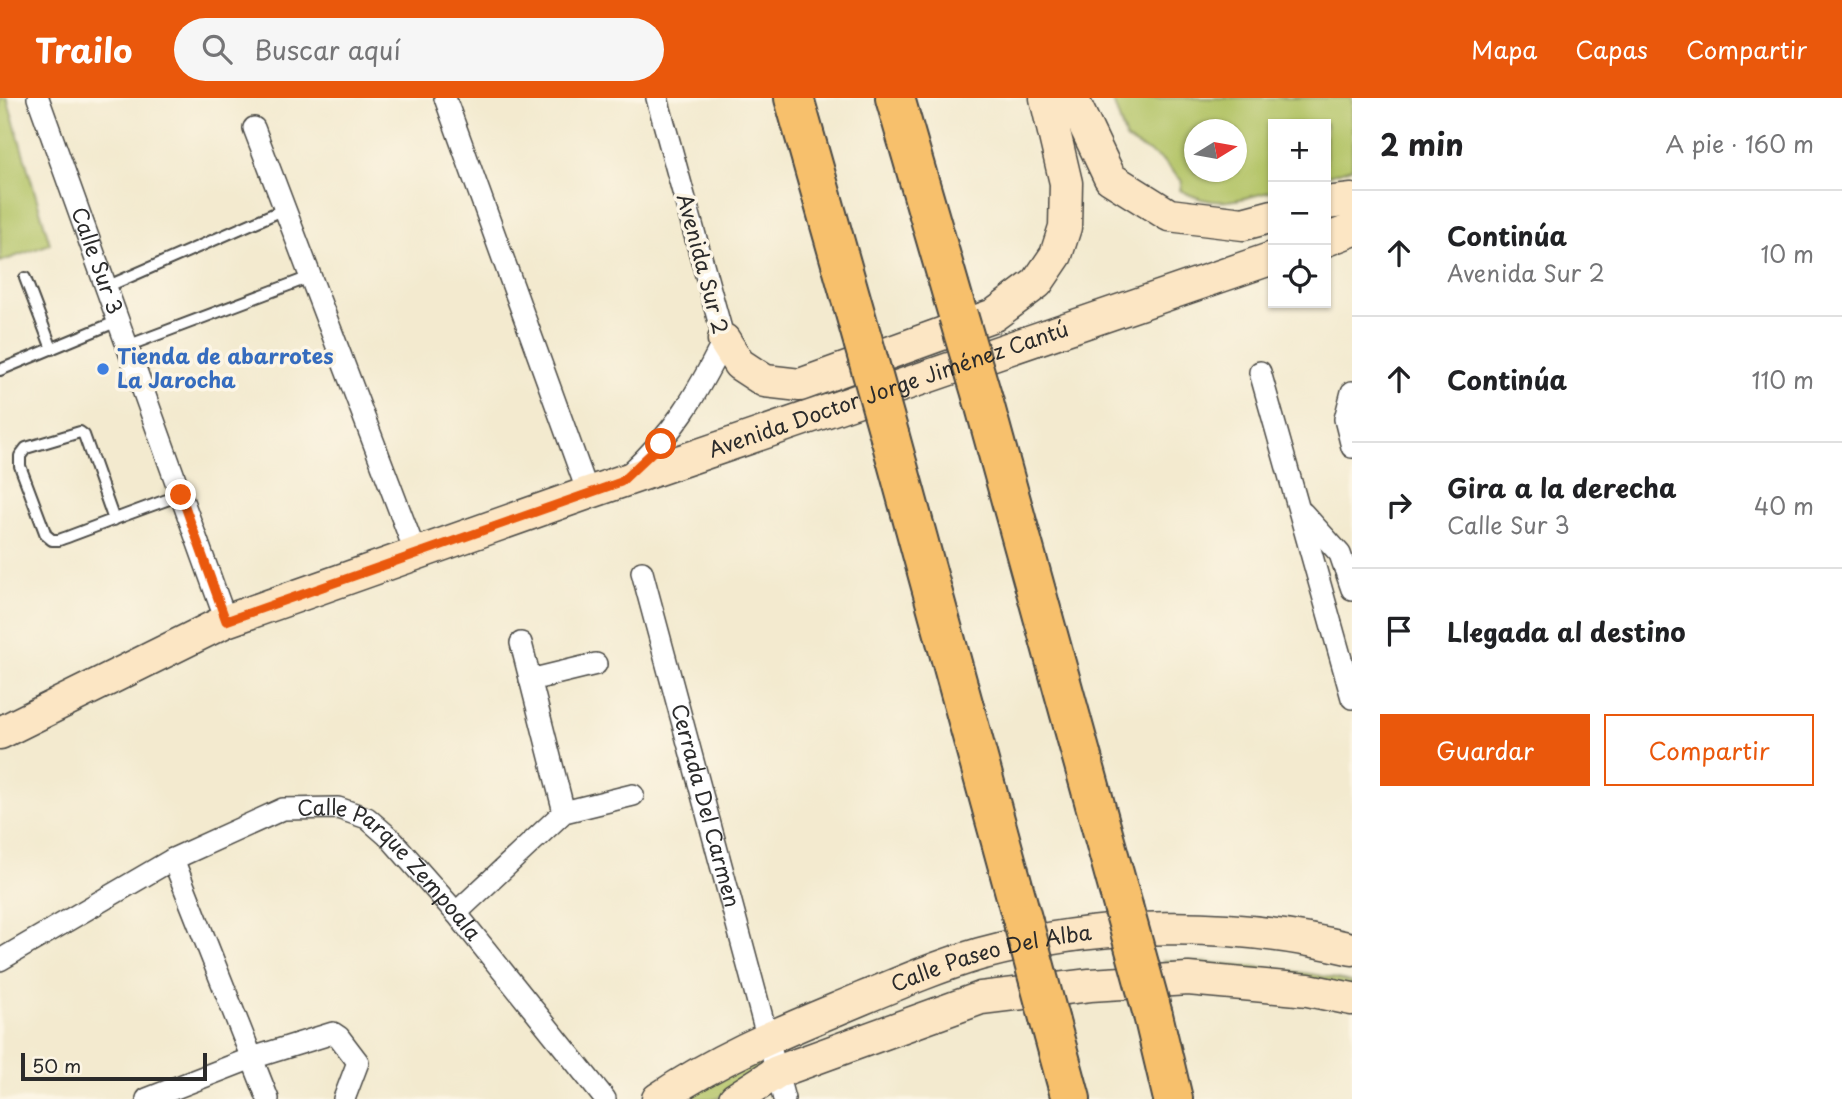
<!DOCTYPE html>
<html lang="es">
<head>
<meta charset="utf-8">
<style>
  :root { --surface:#fff; --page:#f6f6f6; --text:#202124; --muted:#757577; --line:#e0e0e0; --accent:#ea580c }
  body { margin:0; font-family:"Playpen Sans",sans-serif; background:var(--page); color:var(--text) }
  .controls { position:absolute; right:21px; top:21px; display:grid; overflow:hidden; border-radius:0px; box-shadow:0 2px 5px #0004 }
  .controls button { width:63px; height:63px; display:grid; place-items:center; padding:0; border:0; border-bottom:2px solid var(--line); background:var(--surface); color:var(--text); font:35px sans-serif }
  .compass { position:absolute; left:1184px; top:21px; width:63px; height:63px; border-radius:50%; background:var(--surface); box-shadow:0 2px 5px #0004; rotate:79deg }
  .scale { position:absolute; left:21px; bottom:18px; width:186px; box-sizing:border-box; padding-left:7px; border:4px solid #2b2b2b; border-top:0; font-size:19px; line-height:24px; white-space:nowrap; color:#2b2b2b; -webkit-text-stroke:5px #fcf5e5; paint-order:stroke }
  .stop { position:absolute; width:21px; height:21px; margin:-16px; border:5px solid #ea580c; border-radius:50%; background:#fff }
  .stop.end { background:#ea580c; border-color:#fff; box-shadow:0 2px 7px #0008 }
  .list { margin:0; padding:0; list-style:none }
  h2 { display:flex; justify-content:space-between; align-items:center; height:91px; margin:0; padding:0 28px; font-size:30px }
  h2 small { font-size:23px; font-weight:400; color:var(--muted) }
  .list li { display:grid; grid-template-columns:46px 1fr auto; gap:21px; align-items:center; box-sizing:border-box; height:126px; padding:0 28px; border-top:2px solid var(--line) }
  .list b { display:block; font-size:26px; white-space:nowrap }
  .list p { margin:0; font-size:23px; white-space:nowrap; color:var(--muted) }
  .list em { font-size:23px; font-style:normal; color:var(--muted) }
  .actions { display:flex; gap:14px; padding:21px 28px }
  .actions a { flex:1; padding:16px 0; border:2px solid var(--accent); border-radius:0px; text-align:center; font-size:24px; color:var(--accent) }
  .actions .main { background:var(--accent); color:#fff }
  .icon { flex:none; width:38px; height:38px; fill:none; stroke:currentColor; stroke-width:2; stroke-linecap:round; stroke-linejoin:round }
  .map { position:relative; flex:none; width:1352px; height:1001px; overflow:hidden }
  header { display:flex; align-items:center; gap:42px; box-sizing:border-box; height:98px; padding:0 35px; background:var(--accent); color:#fff }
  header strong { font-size:33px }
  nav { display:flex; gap:38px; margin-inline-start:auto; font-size:24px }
  .search { width:490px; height:63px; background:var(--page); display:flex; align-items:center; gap:18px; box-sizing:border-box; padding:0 24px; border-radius:38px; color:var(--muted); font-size:26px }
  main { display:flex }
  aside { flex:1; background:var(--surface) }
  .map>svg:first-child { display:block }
</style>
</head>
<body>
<header>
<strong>Trailo</strong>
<div class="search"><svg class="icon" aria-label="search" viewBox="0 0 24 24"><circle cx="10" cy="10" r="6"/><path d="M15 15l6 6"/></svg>Buscar aquí</div>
<nav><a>Mapa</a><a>Capas</a><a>Compartir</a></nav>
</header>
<main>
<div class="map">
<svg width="1352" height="1001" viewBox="0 0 1352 1001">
  <rect width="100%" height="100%" fill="#fcf5e5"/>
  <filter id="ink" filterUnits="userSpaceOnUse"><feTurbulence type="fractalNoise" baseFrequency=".0143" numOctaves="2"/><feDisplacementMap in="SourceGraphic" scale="14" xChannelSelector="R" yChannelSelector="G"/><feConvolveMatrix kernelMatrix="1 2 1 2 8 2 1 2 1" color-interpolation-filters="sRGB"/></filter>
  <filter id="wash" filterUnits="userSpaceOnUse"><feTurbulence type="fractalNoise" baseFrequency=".00686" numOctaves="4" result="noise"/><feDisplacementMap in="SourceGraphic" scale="28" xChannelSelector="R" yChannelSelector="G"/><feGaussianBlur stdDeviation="1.57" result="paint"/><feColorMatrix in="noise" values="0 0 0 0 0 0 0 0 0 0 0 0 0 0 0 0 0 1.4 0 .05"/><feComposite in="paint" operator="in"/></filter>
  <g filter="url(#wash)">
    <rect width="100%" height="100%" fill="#f3eacf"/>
    <!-- green -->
    <path fill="#b4c467" stroke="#707849" stroke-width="2" fill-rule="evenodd" d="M0,0H7L50,146L0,164Z
      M1112,0H1352V70L1326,78V26H1273V93C1235,102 1217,112 1180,92L1182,83L1161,61L1126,41ZM1195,32H1237V74H1195Z
      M1163,862C1227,865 1289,870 1352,884V891L1166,871Z
      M755,953L763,971L717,1001H683Z"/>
  </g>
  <g filter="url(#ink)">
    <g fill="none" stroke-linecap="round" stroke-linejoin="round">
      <defs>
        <path id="lane" d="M25,180L52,251
          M106,189L285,111
          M127,248L310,179
          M0,272L118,223
          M114,422L84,337L80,334L26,350L20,358V368L46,437L52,442H59C100,427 140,411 181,397"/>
        <g id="street">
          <path id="s1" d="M38,0L226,523"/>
          <path d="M445,0L588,395"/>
          <path d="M254,30L416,456"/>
          <path d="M1260,274L1352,600"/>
          <path d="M1352,294L1345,321L1352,349"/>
          <path d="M628,377C675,334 696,298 724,242L657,0"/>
          <path d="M1303,415L1340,456L1352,491"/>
          <path id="s2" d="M642,474L784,1001"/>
          <path d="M521,545L564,714"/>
          <path d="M530,582L596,566"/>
          <path d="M173,761L268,1001"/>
          <path d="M456,815L564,714L633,697"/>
          <path id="s3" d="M0,862L173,761L283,711L338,710L367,720L390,740L456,815L605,1001"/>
          <path d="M147,1001L252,960L333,935L339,939L358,964L344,1001"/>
        </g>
        <g id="secondary">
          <path d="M1072,0L1110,80L1169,117L1243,126L1273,118"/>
          <path d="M1326,105L1352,102"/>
          <path d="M1326,142L1352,132"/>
          <path d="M724,242L739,266L765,283L800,287L994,217L1037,185L1056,157L1065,129L1066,85L1046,0"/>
          <path id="s4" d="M0,635L226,523L588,395L1273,160"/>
          <path id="s5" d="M658,1001C714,963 774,937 837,911C883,892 932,870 980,856C1101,823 1231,822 1352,851"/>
          <path d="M735,1001L777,974L981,900L1090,887L1188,881L1308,892L1352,901"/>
        </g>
        <path id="highway" d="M794,0L863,243
          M895,0L958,217
          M984,305L1123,808
          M890,339L1023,824
          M1153,917L1173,1001
          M1050,924L1071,1001"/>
      </defs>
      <!-- lane casing -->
      <use href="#lane" stroke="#494844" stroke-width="14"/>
      <!-- street casing -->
      <use href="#street" stroke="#494844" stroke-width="24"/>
      <!-- secondary casing -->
      <use href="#secondary" stroke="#494844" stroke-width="35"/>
      <!-- highway casing -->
      <use href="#highway" stroke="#494844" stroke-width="42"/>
      <!-- lane -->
      <use href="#lane" stroke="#fff" stroke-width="10"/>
      <!-- street -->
      <use href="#street" stroke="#fff" stroke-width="21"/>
      <!-- secondary -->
      <use href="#secondary" stroke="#fce6c4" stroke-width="32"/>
      <!-- highway -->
      <use href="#highway" stroke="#f7c06c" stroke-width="38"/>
      <defs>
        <path id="highway-bridge" d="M958,217L984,305
          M863,243L890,339
          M1123,808L1153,917
          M1023,824L1050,924"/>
      </defs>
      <!-- highway-bridge casing -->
      <use href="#highway-bridge" stroke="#494844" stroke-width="42" stroke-linecap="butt"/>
      <!-- highway-bridge -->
      <use href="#highway-bridge" stroke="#f7c06c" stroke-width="38"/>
    </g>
  </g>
  <g fill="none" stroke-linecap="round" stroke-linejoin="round" filter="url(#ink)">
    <!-- route -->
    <path stroke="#ea580c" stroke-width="9" d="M181,397L226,523L621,384L661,346"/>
  </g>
  <!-- markers -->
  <circle fill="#3f7fe0" stroke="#fcf5e5" stroke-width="2.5" cx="103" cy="271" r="7"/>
  <g text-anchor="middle" stroke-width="7" stroke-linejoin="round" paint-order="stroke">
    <!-- street labels -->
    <g font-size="21" fill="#2b2b2b" stroke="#fcf5e5">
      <text dy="7" stroke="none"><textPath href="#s1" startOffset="173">Calle Sur 3</textPath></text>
      <text transform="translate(702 166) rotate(75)" y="7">Avenida Sur 2</text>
      <text dy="7" stroke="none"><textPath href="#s4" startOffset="954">Avenida Doctor Jorge Jiménez Cantú</textPath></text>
      <text dy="7" stroke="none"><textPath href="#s2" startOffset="242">Cerrada Del Carmen</textPath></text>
      <text dy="7" stroke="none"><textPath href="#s3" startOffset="452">Calle Parque Zempoala</textPath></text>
      <text dy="7" stroke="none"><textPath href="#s5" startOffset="364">Calle Paseo Del Alba</textPath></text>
    </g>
    <!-- shop labels -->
    <g font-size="21" font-weight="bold" fill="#366cbe" stroke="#fcf5e5" text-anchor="start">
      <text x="117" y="266">Tienda de abarrotes<tspan x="117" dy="24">La Jarocha</tspan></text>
    </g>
  </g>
</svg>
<div class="controls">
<button>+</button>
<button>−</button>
<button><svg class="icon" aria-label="locate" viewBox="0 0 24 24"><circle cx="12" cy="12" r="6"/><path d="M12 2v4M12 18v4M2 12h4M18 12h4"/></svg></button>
</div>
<svg class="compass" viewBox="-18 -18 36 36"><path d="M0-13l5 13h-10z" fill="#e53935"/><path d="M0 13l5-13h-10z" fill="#757577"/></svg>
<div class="scale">50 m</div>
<div class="stop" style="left:661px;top:346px"></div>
<div class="stop end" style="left:181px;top:397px"></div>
</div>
<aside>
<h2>2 min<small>A pie · 160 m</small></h2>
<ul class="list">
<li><svg class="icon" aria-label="ahead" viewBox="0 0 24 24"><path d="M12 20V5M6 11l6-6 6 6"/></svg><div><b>Continúa</b><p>Avenida Sur 2</p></div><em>10 m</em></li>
<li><svg class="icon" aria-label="ahead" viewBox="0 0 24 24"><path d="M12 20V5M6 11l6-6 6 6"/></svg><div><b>Continúa</b></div><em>110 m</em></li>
<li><svg class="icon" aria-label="right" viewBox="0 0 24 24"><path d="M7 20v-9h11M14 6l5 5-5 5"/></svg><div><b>Gira a la derecha</b><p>Calle Sur 3</p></div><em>40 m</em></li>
<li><svg class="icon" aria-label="arrive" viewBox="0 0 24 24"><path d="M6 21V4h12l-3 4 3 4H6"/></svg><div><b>Llegada al destino</b></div></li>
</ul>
<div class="actions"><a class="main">Guardar</a><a>Compartir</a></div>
</aside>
</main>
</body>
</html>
